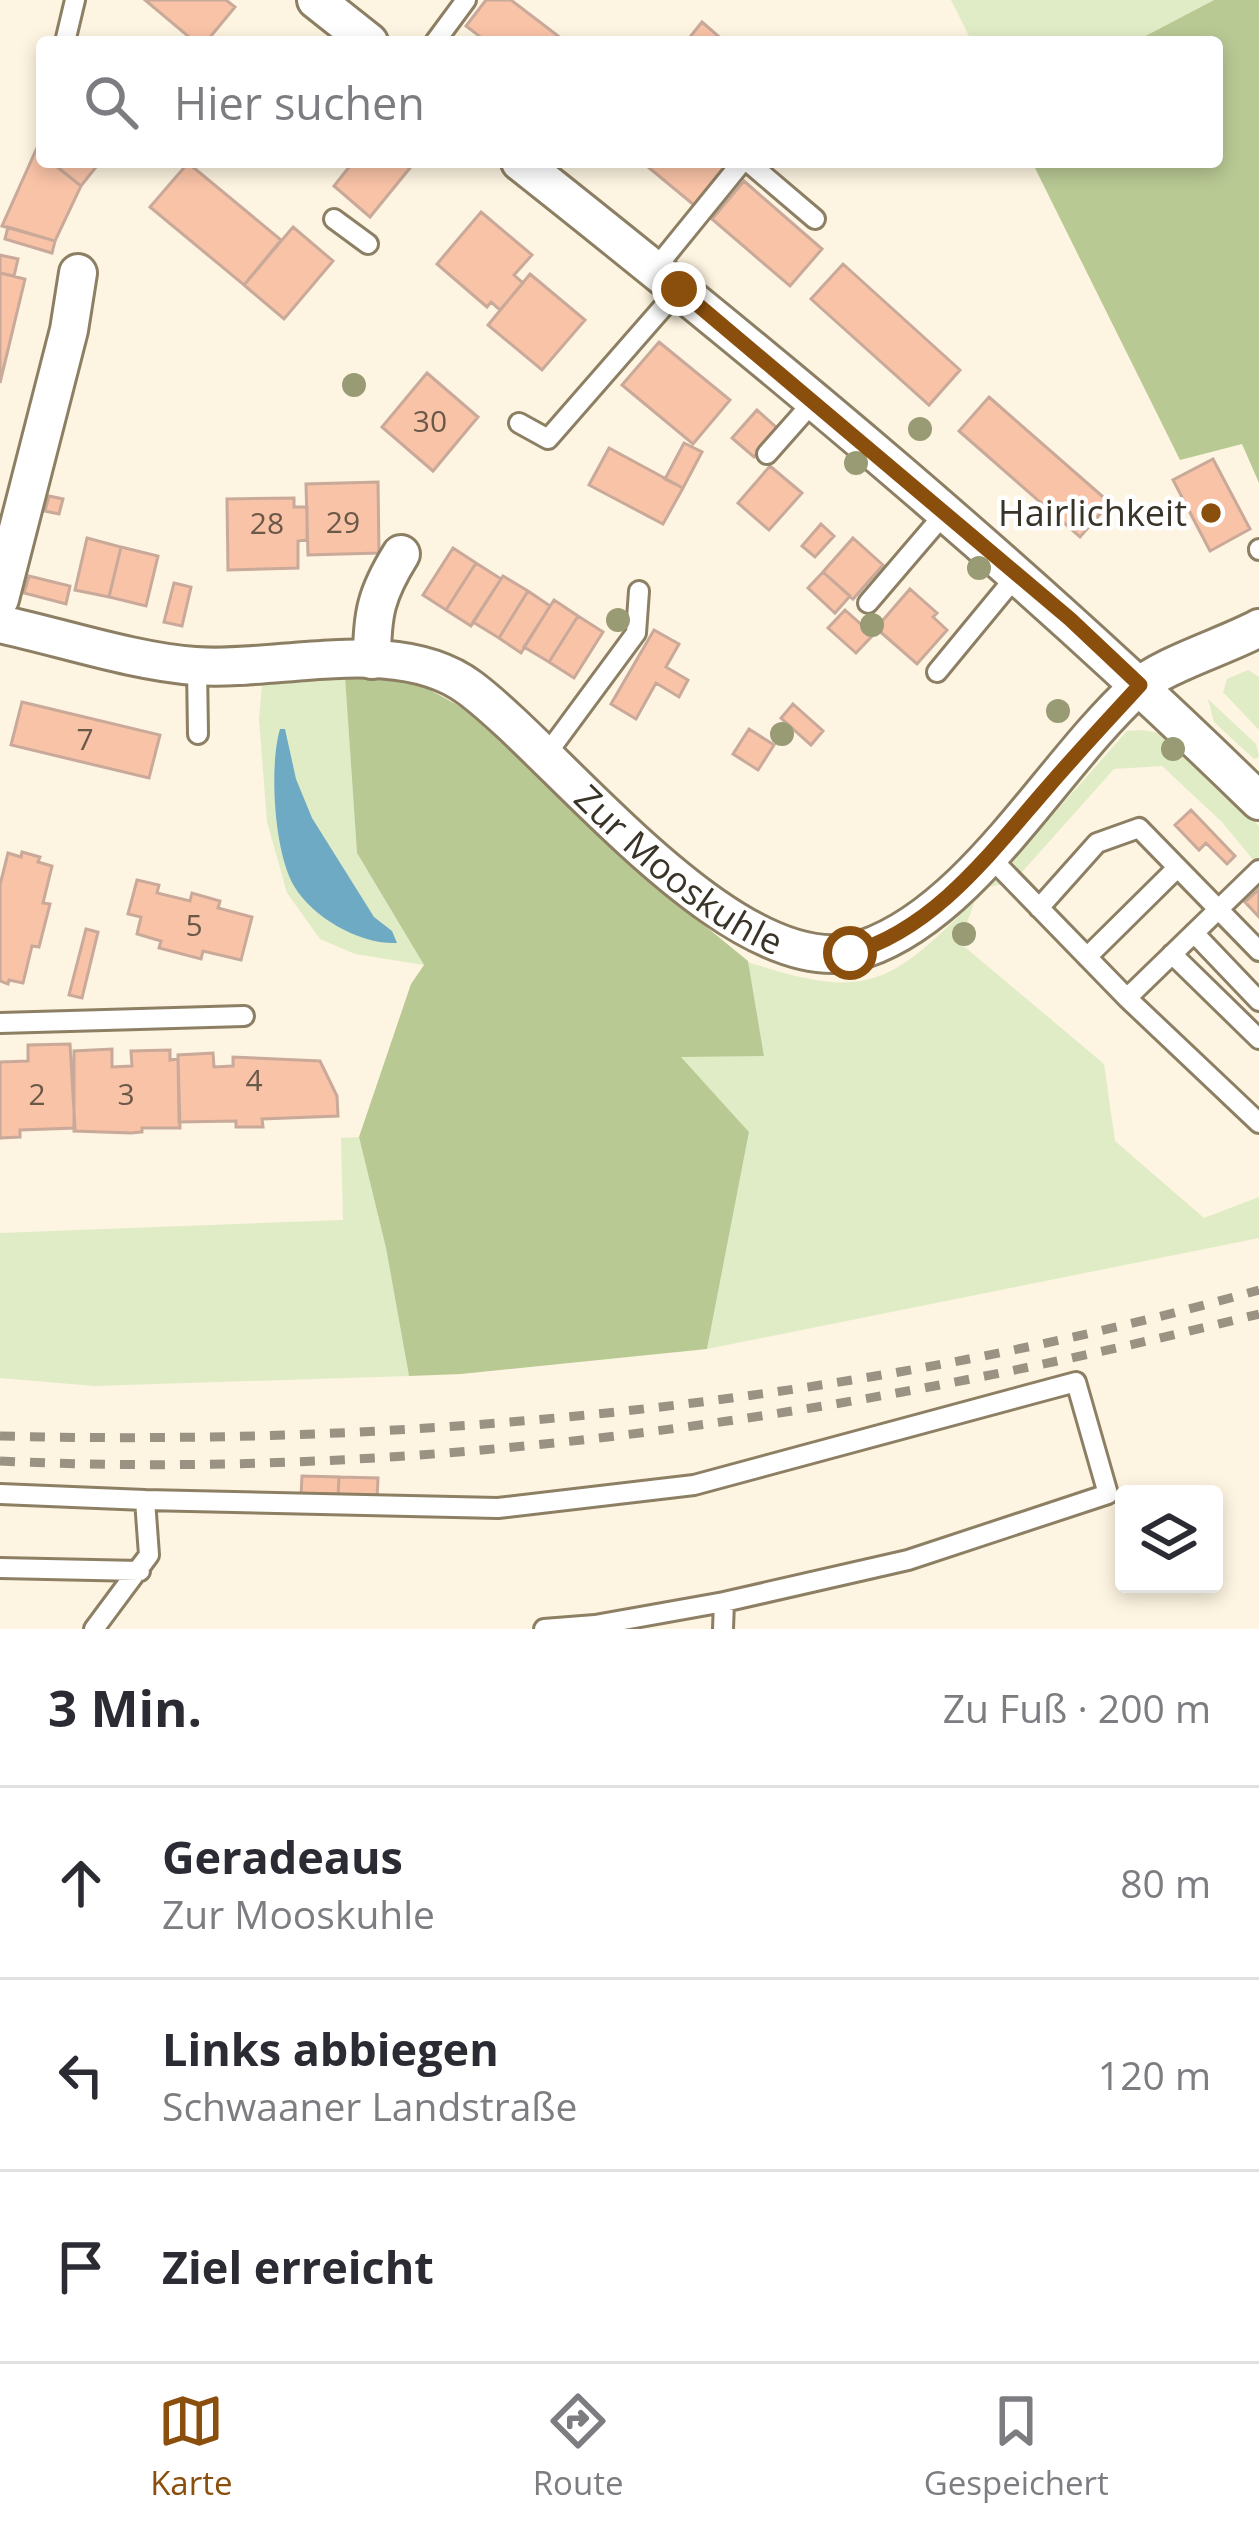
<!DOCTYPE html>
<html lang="de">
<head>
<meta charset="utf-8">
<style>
  :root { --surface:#fff; --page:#f7f7f7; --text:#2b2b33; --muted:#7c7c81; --line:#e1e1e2; --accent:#8b4f0d }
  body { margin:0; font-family:"Open Sans",sans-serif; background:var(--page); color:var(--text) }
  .controls { position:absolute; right:36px; bottom:36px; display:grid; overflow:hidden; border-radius:12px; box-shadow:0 6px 18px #0003 }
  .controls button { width:108px; height:108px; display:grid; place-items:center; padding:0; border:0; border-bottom:3px solid var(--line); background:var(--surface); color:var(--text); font:60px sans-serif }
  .stop { position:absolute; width:36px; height:36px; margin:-27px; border:9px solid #8b4f0d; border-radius:50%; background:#fff }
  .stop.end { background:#8b4f0d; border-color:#fff; box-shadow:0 3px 12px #0008 }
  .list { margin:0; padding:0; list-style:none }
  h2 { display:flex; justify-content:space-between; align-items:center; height:156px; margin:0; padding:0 48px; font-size:51px }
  h2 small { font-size:39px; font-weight:400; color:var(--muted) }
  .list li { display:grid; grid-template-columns:78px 1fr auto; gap:36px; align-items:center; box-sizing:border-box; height:192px; padding:0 48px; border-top:3px solid var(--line) }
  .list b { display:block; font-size:45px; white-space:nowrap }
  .list p { margin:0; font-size:39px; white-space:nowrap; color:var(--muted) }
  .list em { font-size:39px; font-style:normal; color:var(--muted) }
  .icon { flex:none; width:66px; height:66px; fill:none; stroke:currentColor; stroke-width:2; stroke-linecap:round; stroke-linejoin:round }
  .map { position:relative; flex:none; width:1259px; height:1629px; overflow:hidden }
  .search { position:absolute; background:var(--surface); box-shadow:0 6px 18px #0003; left:36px; right:36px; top:36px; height:132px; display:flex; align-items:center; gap:30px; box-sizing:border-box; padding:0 42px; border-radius:12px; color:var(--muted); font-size:45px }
  .sheet { height:732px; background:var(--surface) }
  nav { display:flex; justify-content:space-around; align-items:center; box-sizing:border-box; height:168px; border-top:3px solid var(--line); background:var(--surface); font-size:33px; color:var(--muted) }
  nav a { display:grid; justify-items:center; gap:6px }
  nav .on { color:var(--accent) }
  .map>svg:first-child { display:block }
</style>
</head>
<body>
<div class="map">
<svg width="1259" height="1629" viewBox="0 0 1259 1629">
  <rect width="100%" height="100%" fill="#fdf4e1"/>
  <!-- green -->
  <path fill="#e0ecc6" d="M951,0H1214L1134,42H972Z
    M1248,670L1259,677V730L1223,692L1227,679Z
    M345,677L357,853L424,965L355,954L320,939L287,893L267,822L259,719L262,685Z
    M1208,699L1256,744L1259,757L1254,759L1214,722Z
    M1142,730L1164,734L1259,826V867L1222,822L1162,766L1114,769L1013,882L989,887L1127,731Z
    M975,900L960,943L1104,1064L1115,1141L1204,1218L1259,1197V1238L707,1349L749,1132L680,1056L764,1055L748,962C867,1001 889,986 975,900Z
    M359,1137L386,1248L409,1376L94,1386L0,1378V1233L343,1220L341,1138Z"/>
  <!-- forest -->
  <path fill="#b9c994" d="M1214,0H1259V483L1242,444L1180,460L1032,162H1217V42H1134Z
    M372,674L417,683L465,709L655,885L748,961L764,1056L681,1057L749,1132L707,1349L461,1374L409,1376L386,1248L359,1137L411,984L424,965L357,853L345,677Z"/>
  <!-- water -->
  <path fill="#6eaac4" d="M280,729H285L296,779L312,818L374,917L392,931L397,943C361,945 313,918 294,886C274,852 269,766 280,729Z"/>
  <!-- building -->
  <path fill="#f9c3a7" stroke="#c9a999" stroke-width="3" d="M145,0H226L235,7L206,42H195Z
    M486,0H511L566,42H487L466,26Z
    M702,22L725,42H686Z
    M36,150L42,155V162H51L81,186L55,241L2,226Z
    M51,162H100L81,186Z
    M353,162H413L414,163L370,217L334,186Z
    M642,162H718L724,167L694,205Z
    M188,163L281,240L244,285L150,207Z
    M744,181L822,249L790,286L712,219Z
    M481,212L532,255L514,275L523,283L500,310L491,302L487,307L437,264Z
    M8,227L55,241L52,253L5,239Z
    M293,227L333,261L284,319L244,285Z
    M0,255L18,259L14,276L0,273Z
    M843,264L960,370L929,405L811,299Z
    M0,273L25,279L0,383Z
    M530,274L585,320L542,370L488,325Z
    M659,342L730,400L693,444L622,385Z
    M427,373L478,417L433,471L382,427Z
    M989,397L1110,503L1080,537L959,431Z
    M757,410L778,429L754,457L732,438Z
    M684,443L702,452L683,488L665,479Z
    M609,448L683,488L663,524L589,485Z
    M1213,459L1250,529L1210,551L1173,480Z
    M770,466L802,493L769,530L738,503Z
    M378,482L379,553L308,555L306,484Z
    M49,496L63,499L59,514L45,511Z
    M294,498V507H307V540L298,541V568L228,570L227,499Z
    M821,524L834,536L815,557L802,546Z
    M87,538L121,547L109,597L75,590Z
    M853,538L883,565L853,599L823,572Z
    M121,547L158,556L146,606L109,597Z
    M453,548L476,563L446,610L423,595Z
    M476,563L501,579L471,626L446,610Z
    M823,572L850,596L835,613L808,588Z
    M29,576L70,586L66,604L24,593Z
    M503,576L528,591L499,638L473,622Z
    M174,583L191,587L182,626L164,622Z
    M910,589L937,613L933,617L947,630L917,664L876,628Z
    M528,591L550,606L521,653L499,638Z
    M554,600L578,616L549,662L524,647Z
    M845,610L873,635L856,653L828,628Z
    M578,616L603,632L574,678L549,662Z
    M654,630L679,644L666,667L688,680L679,697L656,683L636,719L611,704Z
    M22,702L160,735L149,778L11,745Z
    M793,704L823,731L811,745L781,718Z
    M749,729L774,745L758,770L733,754Z
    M1191,810L1235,856L1227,864L1206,843L1199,850L1175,825Z
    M22,852L40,857L38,862L52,866L43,903L50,904L39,947L32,946L23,983L9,980L8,984L0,981V885L8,853L21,857Z
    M137,880L159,885L157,893L190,901L192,893L220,901L218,908L252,917L241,960L203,951L201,959L159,948L161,941L137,934L141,917L128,914Z
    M1259,889V917L1245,902Z
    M86,929L98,932L82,998L69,995Z
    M70,1044L75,1128L20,1130V1137L0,1138V1062L28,1061V1045Z
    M112,1049V1067L132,1066L131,1051L170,1050V1060L178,1059L180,1128H142V1132L131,1133L74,1131V1051Z
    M213,1053L214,1067L233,1066V1057L320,1061L337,1096L338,1116L262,1119L263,1127H236V1121L179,1122L178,1055Z
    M302,1476L339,1477L338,1497L301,1496Z
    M339,1477L378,1478L377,1499L338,1497Z"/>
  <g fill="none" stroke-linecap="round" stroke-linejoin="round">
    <defs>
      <path id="lane" d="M65,42L75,0
        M435,42L466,0
        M748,162L815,219
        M334,219L368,244
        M655,269L742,162
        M519,423L548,439L679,289
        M767,454L813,402
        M1259,549V550
        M868,603L945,513
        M197,667L198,734
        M937,672L1017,575
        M546,755L636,633L639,591
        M988,855L1127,998L1259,870
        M1039,908L1097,843L1139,828L1259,951
        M1194,933L1259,1001
        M1172,954L1259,1039
        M1087,957L1177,868
        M1127,998L1259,1123
        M0,1023L244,1016
        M0,1494L145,1500L149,1555L94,1629
        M145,1500L498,1508L694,1485L1076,1382L1108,1494L908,1560L724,1602L723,1629
        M0,1568L140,1571
        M595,1625L724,1602
        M544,1629L595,1625L596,1629"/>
      <g id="street">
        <path d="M316,0L369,42"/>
        <path d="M520,162C775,364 1026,573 1259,801"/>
        <path d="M0,599L69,330L78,273"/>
        <path id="s1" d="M0,624C60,637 135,662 195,666C279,672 398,634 470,688C562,757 740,992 864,949C973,912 1053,764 1137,688C1162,665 1226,646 1259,628"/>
        <path d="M372,660C372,614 376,594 401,554"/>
      </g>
    </defs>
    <!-- lane casing -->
    <use href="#lane" stroke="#8d7f63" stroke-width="24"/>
    <!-- street casing -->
    <use href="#street" stroke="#8d7f63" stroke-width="42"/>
    <!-- lane -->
    <use href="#lane" stroke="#fff" stroke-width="18"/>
    <!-- street -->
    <use href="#street" stroke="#fff" stroke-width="36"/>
    <!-- rail -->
    <path stroke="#9a9383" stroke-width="9" stroke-dasharray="15 15" stroke-linecap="butt" d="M0,1436C419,1447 855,1404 1259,1290
      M0,1461C425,1481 848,1417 1259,1314"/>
  </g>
  <!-- trees -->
  <g fill="#989b74">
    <circle cx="354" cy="385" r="12"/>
    <circle cx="920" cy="429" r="12"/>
    <circle cx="856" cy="463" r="12"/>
    <circle cx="979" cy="568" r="12"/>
    <circle cx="618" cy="620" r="12"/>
    <circle cx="872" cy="625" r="12"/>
    <circle cx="1058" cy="711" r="12"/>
    <circle cx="782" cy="734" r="12"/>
    <circle cx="1173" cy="749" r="12"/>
    <circle cx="964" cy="934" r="12"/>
  </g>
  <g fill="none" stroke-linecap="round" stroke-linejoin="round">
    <!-- route -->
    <path stroke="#8b4f0d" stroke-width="15" d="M679,289L1070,619L1140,685C1109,719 1077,753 1047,788C992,851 934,930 850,953"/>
  </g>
  <!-- markers -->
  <circle fill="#8b4f0d" stroke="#fff" stroke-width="4.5" cx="1211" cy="513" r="12"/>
  <g text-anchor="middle" stroke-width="9" stroke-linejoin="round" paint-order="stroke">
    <!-- number labels -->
    <g font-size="30" fill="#6a5848">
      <text x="430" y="432">30</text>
      <text x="343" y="533">29</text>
      <text x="267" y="534">28</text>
      <text x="85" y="750">7</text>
      <text x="194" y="936">5</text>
      <text x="254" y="1091">4</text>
      <text x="37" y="1105">2</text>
      <text x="126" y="1105">3</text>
    </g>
    <!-- poi labels -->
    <g font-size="36" fill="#3a3428" stroke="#fff" text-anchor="end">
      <text x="1187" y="526">Hairlichkeit</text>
    </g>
    <!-- street labels -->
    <g font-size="36" fill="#3a3428" stroke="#fff">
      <text dy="13" stroke="none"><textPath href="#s1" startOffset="759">Zur Mooskuhle</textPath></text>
    </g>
  </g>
</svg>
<div class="controls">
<button><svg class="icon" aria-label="layers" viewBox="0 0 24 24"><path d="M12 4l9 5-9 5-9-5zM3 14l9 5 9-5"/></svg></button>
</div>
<div class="stop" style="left:850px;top:953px"></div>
<div class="stop end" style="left:679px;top:289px"></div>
<div class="search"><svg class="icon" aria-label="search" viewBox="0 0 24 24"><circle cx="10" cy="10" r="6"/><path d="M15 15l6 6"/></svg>Hier suchen</div>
</div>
<section class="sheet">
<h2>3 Min.<small>Zu Fuß · 200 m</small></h2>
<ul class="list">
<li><svg class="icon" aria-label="ahead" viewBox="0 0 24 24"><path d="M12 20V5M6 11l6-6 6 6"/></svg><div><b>Geradeaus</b><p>Zur Mooskuhle</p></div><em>80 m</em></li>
<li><svg class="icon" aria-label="left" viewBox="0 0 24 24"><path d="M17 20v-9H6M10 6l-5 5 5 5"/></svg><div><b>Links abbiegen</b><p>Schwaaner Landstraße</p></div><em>120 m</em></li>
<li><svg class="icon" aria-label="arrive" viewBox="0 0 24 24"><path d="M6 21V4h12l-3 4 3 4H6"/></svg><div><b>Ziel erreicht</b></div></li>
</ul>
</section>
<nav>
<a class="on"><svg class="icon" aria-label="map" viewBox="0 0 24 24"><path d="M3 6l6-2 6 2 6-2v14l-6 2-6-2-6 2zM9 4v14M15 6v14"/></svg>Karte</a>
<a><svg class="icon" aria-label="directions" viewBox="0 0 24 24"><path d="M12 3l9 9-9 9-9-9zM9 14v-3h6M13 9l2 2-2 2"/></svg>Route</a>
<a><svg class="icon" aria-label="saved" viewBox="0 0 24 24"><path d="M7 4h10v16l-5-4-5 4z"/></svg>Gespeichert</a>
</nav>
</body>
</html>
